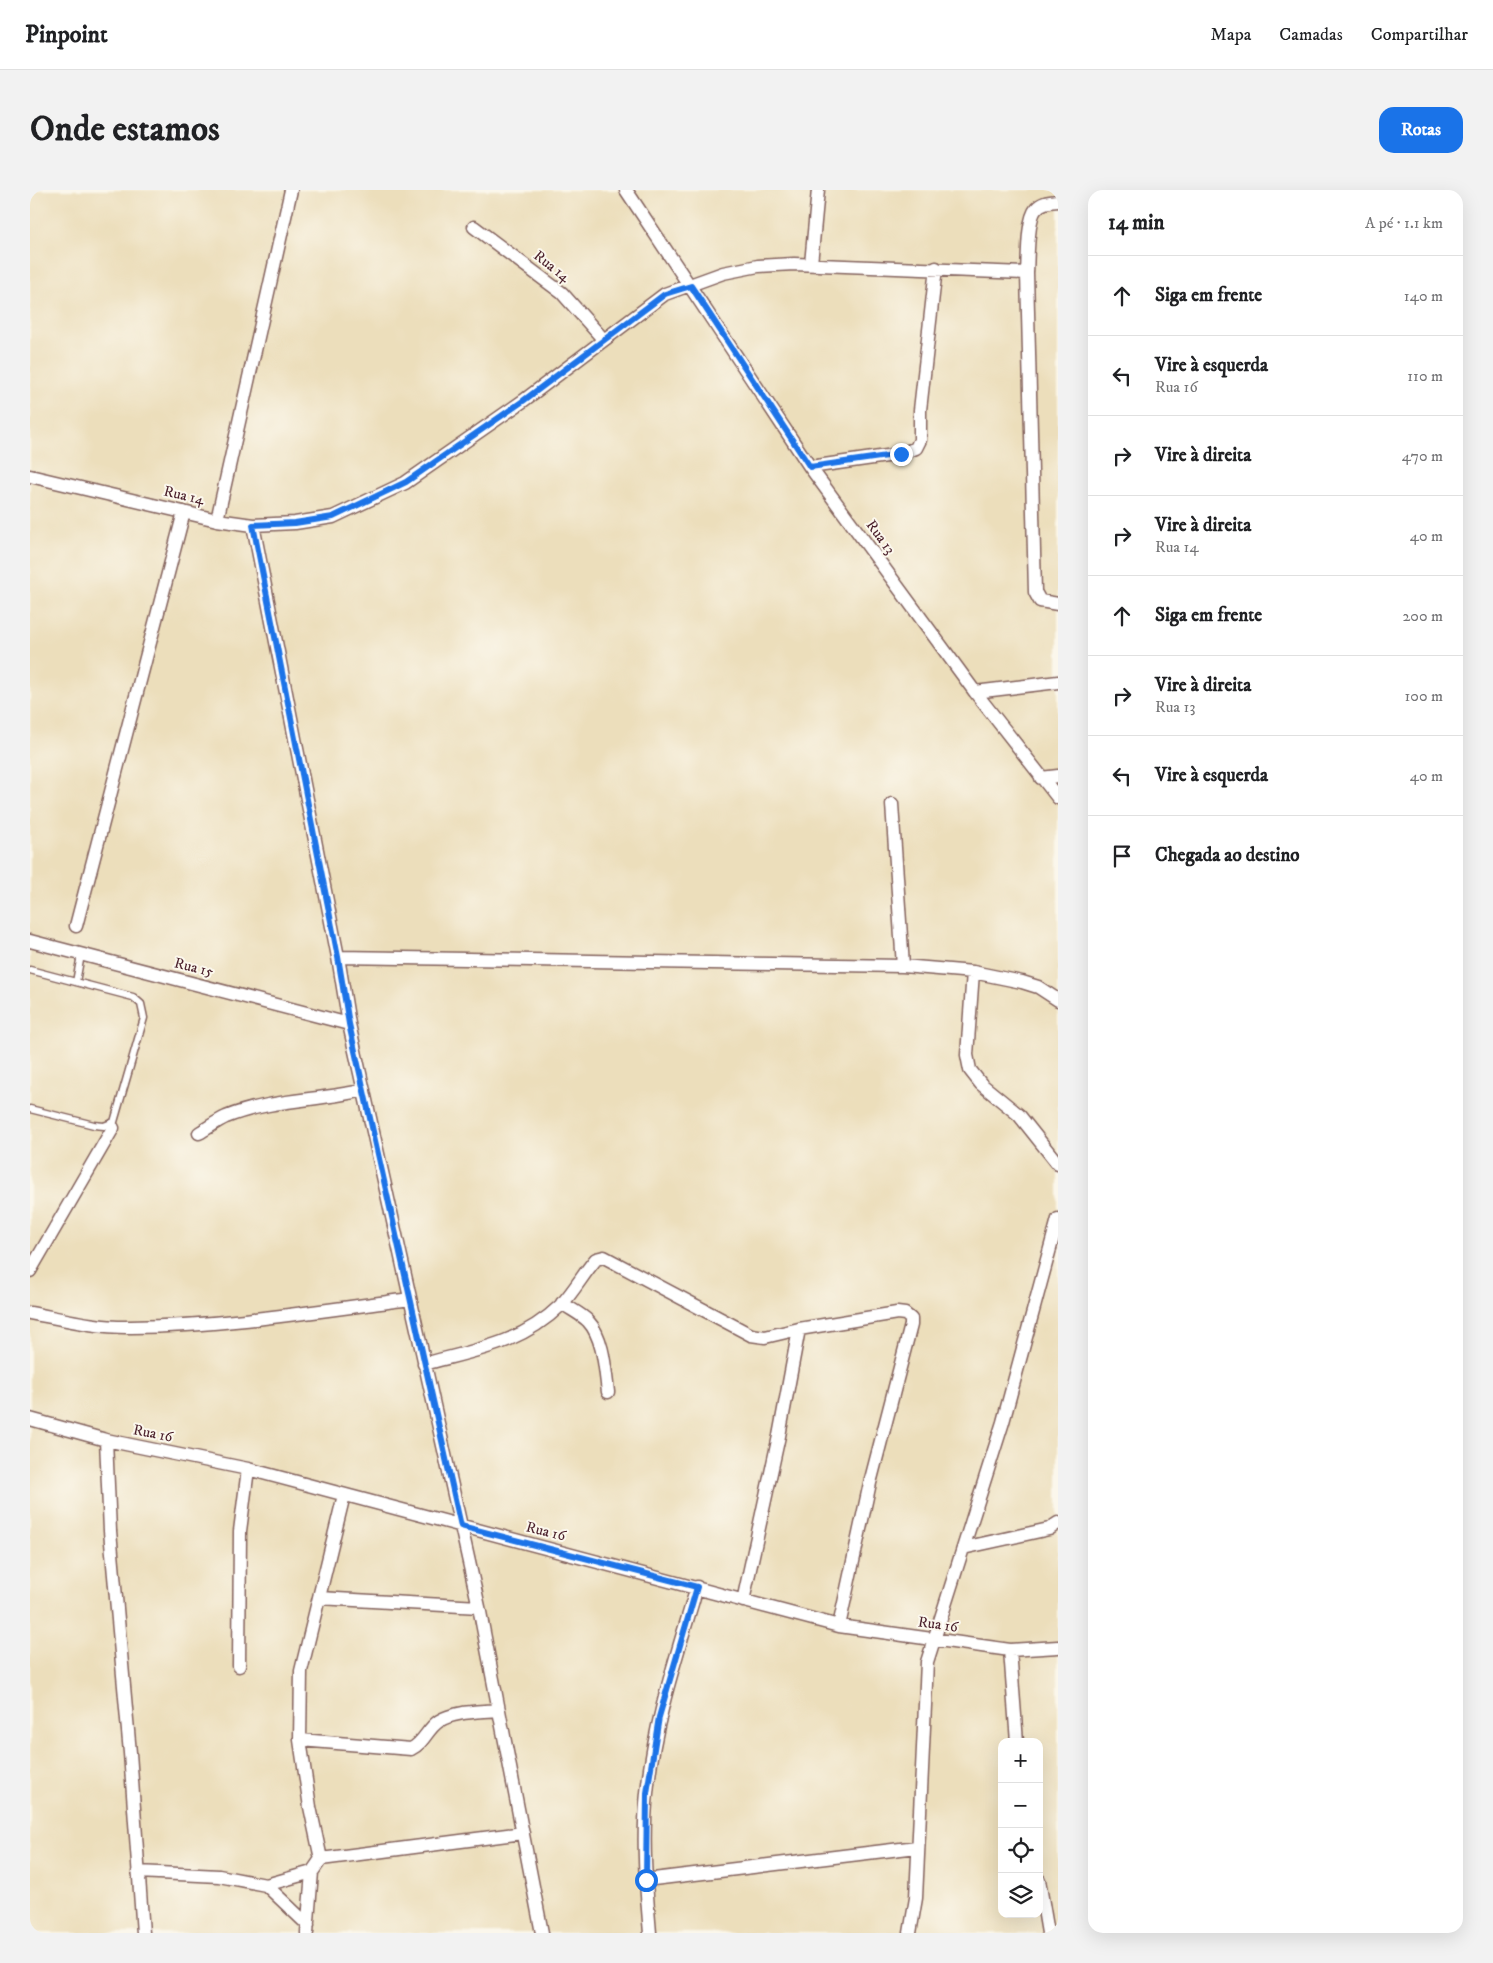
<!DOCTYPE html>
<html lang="pt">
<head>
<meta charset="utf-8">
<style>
  :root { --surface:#fff; --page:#f2f2f2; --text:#202124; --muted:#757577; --line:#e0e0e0; --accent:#1a73e8 }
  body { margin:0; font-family:"IM FELL DW Pica",serif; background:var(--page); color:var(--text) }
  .controls { position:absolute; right:15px; bottom:15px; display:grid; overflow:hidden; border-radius:10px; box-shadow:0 5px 20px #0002 }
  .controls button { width:45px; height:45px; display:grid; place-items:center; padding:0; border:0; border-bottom:1px solid var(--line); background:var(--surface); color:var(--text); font:25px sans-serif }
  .stop { position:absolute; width:15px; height:15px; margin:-11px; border:4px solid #1a73e8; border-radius:50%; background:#fff }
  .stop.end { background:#1a73e8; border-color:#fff; box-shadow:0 1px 5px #0008 }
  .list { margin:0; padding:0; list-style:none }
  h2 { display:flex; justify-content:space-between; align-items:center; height:65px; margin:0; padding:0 20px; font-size:21px }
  h2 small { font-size:16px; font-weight:400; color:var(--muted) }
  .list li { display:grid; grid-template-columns:32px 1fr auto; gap:15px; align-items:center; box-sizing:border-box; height:80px; padding:0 20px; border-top:1px solid var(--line) }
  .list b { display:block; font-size:19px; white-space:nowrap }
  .list p { margin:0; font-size:16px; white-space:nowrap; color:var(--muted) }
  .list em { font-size:16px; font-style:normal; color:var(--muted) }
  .icon { flex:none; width:28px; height:28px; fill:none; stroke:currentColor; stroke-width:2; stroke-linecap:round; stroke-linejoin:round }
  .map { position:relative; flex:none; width:1028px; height:1743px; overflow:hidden; border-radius:15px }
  header { display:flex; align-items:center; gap:30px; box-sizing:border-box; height:70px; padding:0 25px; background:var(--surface); border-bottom:1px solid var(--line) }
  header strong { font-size:24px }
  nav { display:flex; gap:28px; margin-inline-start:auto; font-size:18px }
  .intro { display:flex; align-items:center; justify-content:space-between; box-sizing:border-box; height:120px; padding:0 30px }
  h1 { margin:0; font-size:35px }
  .button { padding:12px 22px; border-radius:15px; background:var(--accent); color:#fff; font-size:18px; font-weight:700 }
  main { display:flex; gap:30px; padding:0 30px }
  aside { flex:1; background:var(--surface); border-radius:15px; box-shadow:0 5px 20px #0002 }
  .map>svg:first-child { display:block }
</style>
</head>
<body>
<header>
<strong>Pinpoint</strong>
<nav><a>Mapa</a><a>Camadas</a><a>Compartilhar</a></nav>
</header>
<div class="intro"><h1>Onde estamos</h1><a class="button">Rotas</a></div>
<main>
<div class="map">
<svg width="1028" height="1743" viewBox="0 0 1028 1743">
  <rect width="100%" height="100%" fill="#fbf7ec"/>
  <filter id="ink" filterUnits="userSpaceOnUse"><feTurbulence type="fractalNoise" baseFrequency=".02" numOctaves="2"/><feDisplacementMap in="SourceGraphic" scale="10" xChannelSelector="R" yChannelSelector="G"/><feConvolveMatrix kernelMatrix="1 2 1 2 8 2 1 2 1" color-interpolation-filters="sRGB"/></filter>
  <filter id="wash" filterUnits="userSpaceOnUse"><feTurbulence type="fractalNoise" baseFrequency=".0096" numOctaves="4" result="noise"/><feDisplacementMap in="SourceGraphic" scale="20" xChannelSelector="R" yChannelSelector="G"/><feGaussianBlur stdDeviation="1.12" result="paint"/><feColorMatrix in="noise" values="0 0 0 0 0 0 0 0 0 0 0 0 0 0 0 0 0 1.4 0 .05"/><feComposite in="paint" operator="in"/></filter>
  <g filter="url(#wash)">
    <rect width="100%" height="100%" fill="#ecdebb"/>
  </g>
  <g filter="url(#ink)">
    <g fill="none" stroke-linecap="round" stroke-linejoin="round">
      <defs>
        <path id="service" d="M0,780L103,807L111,814L114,828L84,932L74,936L64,935L0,919
          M46,792L51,765"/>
        <path id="minor" d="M596,0L780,277L945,502L1028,608
          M1028,11C1019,12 1012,12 1006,19C997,29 998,69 997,83L1005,402L1010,411L1028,414
          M444,37L532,103L573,149
          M781,74L788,0
          M780,277L871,264L886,258L890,250V220L906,78
          M0,286L187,330L223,335L265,333L303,327L375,293L493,211L635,104L693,83L728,76L764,74L997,83
          M187,330L261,0
          M223,335L308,767L319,834L449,1417L512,1743
          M945,502L1028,492
          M1011,588L1028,586
          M862,614L873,776
          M46,736L154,322
          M0,751L319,834
          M308,767L873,776L943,782L992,792L1008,797L1028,810
          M943,782L937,865L940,880L951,894L989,925L1028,974
          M169,943C178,938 187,931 196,927C240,909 289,911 334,900
          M0,1081L83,938
          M532,1113C540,1119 551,1124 558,1131C574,1148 575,1180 578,1202
          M0,1123C33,1129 67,1138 101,1137C195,1136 288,1121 380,1109
          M394,1174C446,1160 491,1154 531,1115C544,1101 554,1083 566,1069L574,1067L721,1145L735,1147L769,1139L867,1123L875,1124L881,1129V1135L840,1293L809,1436
          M0,1229L76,1250L218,1279L809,1436L980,1460L1028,1457
          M76,1250L80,1341L100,1563L113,1743
          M933,1358L1019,1339L1028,1333
          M289,1408L449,1417
          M713,1411L749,1246L769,1139
          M980,1460L987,1552
          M209,1476L210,1341L218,1279
          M270,1550L381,1559C394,1553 397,1539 409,1531C424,1521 451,1522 468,1520
          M291,1669L280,1617L270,1550L271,1481L314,1305
          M108,1682L189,1686L236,1695L282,1682
          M615,1690L887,1657
          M1009,1690L1018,1743
          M236,1695L278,1735
          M277,1743L282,1682L291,1669L493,1643
          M620,1743C616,1697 612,1649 617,1603C624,1532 647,1465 667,1397
          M880,1743L886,1708L897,1472L973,1232L1028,1029"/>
      </defs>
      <!-- service casing -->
      <use href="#service" stroke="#83625d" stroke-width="9"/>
      <!-- minor casing -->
      <use href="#minor" stroke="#83625d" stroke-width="15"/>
      <!-- service -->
      <use href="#service" stroke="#fff" stroke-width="6"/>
      <!-- minor -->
      <use href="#minor" stroke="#fff" stroke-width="12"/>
    </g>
  </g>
  <g fill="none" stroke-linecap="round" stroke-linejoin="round" filter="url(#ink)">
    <!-- route -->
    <path stroke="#1a73e8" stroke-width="6" d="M616,1690L617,1603L629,1527L667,1397L431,1336L319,834L308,767L223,335L265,333L303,327L376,292L493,211L635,104L661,96L780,277L871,264"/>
  </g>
  <g text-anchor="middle" stroke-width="4" stroke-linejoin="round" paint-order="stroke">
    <!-- street labels -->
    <g font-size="15" fill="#4a1f2b" stroke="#fbf7ec">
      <text transform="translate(522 76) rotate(38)" y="5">Rua 14</text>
      <text transform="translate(154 305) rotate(13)" y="5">Rua 14</text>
      <text transform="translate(851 347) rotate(54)" y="5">Rua 13</text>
      <text transform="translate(164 777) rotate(14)" y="5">Rua 15</text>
      <text transform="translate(123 1243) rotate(11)" y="5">Rua 16</text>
      <text transform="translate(516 1341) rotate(14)" y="5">Rua 16</text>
      <text transform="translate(908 1434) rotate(8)" y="5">Rua 16</text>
    </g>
  </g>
</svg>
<div class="controls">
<button>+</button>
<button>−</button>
<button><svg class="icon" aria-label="locate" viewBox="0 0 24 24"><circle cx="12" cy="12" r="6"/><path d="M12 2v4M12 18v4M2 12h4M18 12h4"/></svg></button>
<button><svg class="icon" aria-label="layers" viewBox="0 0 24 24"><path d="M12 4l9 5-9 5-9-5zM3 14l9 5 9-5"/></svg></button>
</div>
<div class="stop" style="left:616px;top:1690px"></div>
<div class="stop end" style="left:871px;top:264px"></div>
</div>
<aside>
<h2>14 min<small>A pé · 1.1 km</small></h2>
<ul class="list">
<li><svg class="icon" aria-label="ahead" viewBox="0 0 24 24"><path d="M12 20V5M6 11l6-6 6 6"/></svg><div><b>Siga em frente</b></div><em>140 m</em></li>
<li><svg class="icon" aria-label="left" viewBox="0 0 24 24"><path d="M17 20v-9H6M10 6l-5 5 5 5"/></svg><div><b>Vire à esquerda</b><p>Rua 16</p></div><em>110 m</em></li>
<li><svg class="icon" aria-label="right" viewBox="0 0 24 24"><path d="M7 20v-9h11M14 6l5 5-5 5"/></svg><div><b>Vire à direita</b></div><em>470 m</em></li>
<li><svg class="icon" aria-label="right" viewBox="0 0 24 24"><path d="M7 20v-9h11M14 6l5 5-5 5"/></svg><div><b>Vire à direita</b><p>Rua 14</p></div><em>40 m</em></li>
<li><svg class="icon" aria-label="ahead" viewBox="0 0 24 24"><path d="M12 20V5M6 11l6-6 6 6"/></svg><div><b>Siga em frente</b></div><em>200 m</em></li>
<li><svg class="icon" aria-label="right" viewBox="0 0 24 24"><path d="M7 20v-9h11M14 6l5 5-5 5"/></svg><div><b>Vire à direita</b><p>Rua 13</p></div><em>100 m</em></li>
<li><svg class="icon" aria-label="left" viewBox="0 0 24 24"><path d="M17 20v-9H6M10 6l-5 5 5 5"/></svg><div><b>Vire à esquerda</b></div><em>40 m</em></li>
<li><svg class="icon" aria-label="arrive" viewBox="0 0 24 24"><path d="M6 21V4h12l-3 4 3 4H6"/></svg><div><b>Chegada ao destino</b></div></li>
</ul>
</aside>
</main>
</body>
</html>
